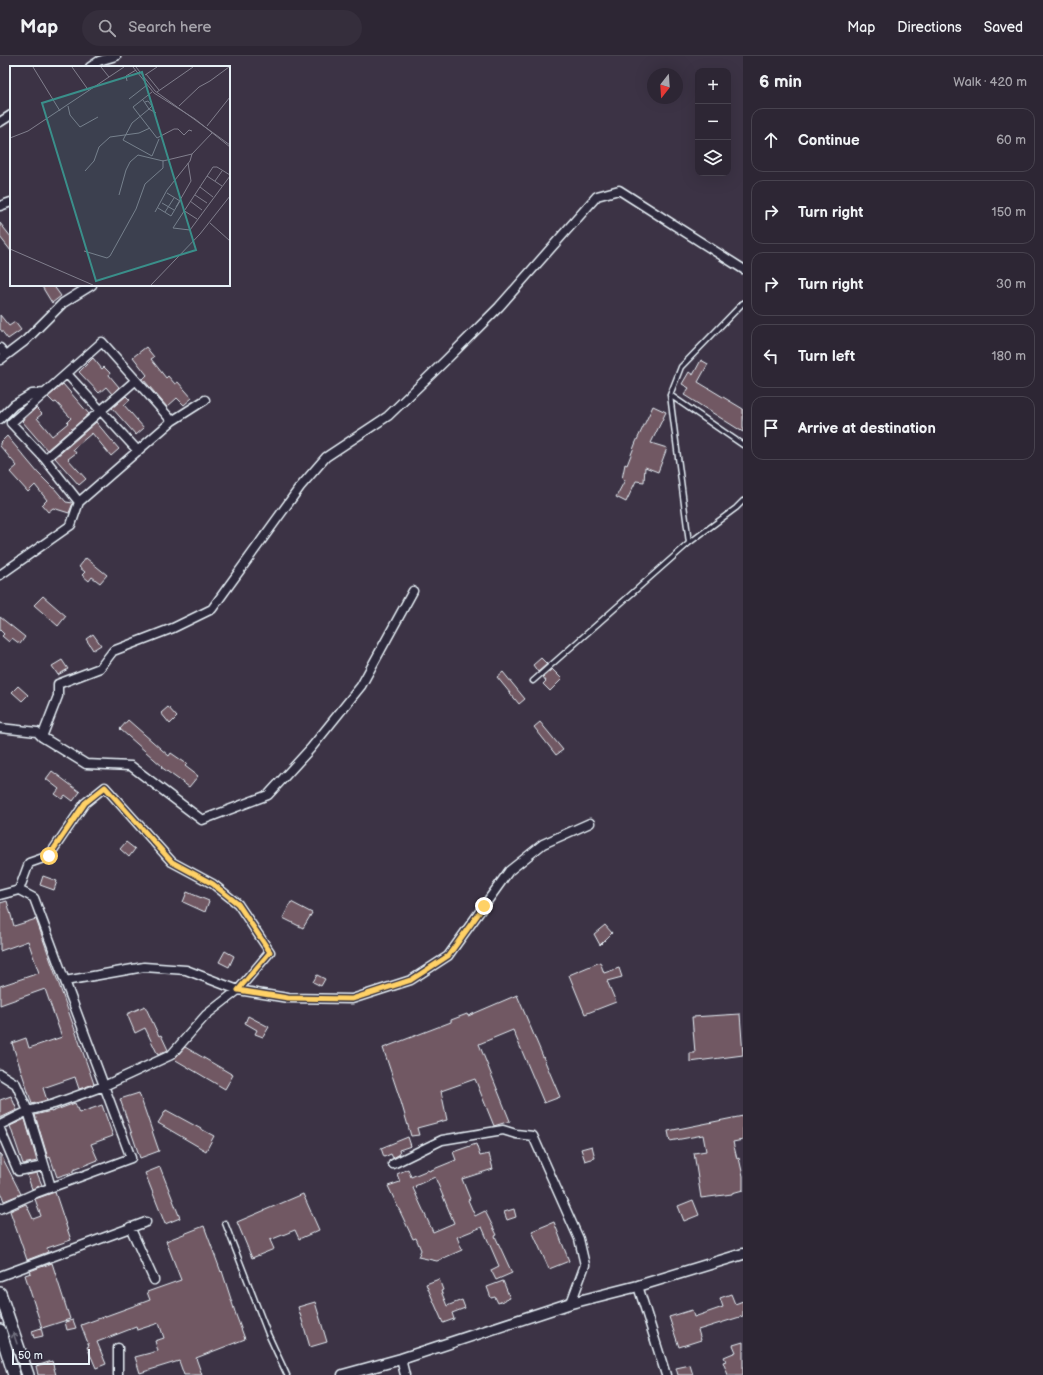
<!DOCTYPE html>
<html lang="en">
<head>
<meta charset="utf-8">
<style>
  :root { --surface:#2d2634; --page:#352e3c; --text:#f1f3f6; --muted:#a7a5ac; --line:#48434f }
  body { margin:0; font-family:"Balsamiq Sans",sans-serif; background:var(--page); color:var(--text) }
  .controls { position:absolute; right:12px; top:12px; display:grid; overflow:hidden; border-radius:8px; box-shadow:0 4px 16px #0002 }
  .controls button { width:36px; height:36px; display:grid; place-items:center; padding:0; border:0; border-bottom:1px solid var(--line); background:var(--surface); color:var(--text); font:20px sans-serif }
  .compass { position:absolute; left:647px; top:12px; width:36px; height:36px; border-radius:50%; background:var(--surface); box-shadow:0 4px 16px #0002; rotate:197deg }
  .scale { position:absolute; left:12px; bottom:10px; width:78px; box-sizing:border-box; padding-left:4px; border:2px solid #e8f1f8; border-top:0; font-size:11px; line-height:14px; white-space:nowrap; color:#e8f1f8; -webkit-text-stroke:3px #2f2a3d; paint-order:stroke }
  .stop { position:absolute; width:12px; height:12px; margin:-9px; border:3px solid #ffd166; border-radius:50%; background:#fff }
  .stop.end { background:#ffd166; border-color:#fff; box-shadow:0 1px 4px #0008 }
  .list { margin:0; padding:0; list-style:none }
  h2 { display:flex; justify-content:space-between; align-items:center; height:52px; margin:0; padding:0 16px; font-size:17px }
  h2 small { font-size:13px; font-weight:400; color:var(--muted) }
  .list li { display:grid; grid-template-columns:26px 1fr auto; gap:12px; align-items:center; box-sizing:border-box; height:64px; margin:0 8px 8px; padding:0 8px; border:1px solid var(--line); border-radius:12px }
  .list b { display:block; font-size:15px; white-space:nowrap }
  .list em { font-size:13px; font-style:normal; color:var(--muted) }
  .icon { flex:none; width:22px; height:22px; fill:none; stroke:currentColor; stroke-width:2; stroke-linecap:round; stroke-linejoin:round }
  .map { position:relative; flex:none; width:743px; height:1319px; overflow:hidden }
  header { display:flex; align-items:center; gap:24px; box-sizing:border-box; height:56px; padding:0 20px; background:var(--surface); border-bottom:1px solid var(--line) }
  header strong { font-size:19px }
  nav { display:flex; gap:22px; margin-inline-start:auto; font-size:14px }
  .search { width:280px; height:36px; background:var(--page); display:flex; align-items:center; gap:10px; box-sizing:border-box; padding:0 14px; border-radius:22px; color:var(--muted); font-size:15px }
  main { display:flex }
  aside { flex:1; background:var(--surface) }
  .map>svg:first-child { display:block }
</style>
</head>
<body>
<header>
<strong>Map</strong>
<div class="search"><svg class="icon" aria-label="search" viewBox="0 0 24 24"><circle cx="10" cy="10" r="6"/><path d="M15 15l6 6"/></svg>Search here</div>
<nav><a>Map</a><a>Directions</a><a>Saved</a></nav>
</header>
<main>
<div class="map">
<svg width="743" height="1319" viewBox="0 0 743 1319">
  <rect width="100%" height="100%" fill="#3c3345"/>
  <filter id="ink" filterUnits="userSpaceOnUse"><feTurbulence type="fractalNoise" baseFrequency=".025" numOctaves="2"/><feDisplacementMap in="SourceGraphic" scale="8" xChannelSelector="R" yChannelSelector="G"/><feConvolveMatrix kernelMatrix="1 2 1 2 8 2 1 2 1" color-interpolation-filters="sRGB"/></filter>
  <g filter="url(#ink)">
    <!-- building -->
    <path fill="#715963" stroke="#e8f1f8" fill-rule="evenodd" d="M0,167L11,181V195L0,181Z
      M41,229H53L61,240L52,247Z
      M0,259L9,270L15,266L21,274L8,283L0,273Z
      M146,291L154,301L151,303L166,322L168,320L175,328L178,326L192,342L184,349L177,342L167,351L143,323L147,319L133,301Z
      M93,302L102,313L104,311L110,317L109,319L119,331L112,338L106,331L99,337L79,316Z
      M701,304L708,308L698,326L743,353V376L684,339L689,332L682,328L689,316L693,319Z
      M63,328L89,358L47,394L22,365L36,352L42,358L37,362L52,380L68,367L67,366L71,362L56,346L54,347L48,341Z
      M126,340L130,344L124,349L144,372L136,379L112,352Z
      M653,350L666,356L651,387L667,392L658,416L645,411L644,426L636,425L626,446L616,441L625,424L622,423L625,408L627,409L636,386Z
      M96,366L119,393L111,400L92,377L73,393L76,397L68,403L86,423L79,429L55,402Z
      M7,380L38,417L53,432H54L66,446L73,447L69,457L53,452L48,456L42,449L47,444L35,429L28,436L10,416L17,410L0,390V387Z
      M86,502L107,519L100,527L92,521L89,525L82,519L85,516L79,511Z
      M43,540L66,560L58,570L34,549Z
      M0,561L25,581L20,588L12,582L9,586L2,580L4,578L0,574Z
      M93,578L101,589L93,594L86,583Z
      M541,602L547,608L538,616L533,609Z
      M62,604L68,613L58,619L52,610Z
      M552,613L562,623L550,635L543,628L546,625L543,621Z
      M503,616L525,643L519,648L497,621Z
      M18,630L28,639L22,645L12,636Z
      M168,651L177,661L170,668L161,657Z
      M128,664L169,700L171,697L187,708L185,710L198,720L189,731L161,711L162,710L120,673Z
      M540,666L563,694L556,699L534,671Z
      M52,715L80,736L73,745L65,739L62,743L55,738L59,733L46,723Z
      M126,786L135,793L129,801L120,793Z
      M43,820L57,825L54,834L40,829Z
      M187,836L209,845L205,856L183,846Z
      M7,845L14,870L36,863L94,1028L79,1033L75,1021L43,1032L47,1044L32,1048L12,987L26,982L29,992L62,981L45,933L0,949V930L39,917L28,885L0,895V847Z
      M291,846L312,857L303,872L283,862Z
      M605,869L612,877L600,889L594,878Z
      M225,895L234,900L229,911L219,906Z
      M600,906L604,917L619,912L622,921L607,925L616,946L585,958L569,919Z
      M317,919L325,923L321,930L313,926Z
      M517,939L560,1041L544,1047L513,974L479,988L510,1065L494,1070L475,1023L441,1035L447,1064L417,1072L419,1079L411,1080L401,1046L383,992L451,966V964L467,958L468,960Z
      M145,950L159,980L161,979L168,994L158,999L145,972L135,977L127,958Z
      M740,958L743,999L690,1006V997H695L692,961Z
      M248,960L269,971L263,981L255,978L257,974L245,967Z
      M185,991L233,1019L225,1033L174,1003Z
      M139,1037L159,1095L140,1102L120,1043Z
      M11,1040L17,1054L0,1062V1044Z
      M75,1047L79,1057L102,1049L113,1080L91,1088L98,1104L73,1114V1116L57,1121L50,1101L48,1102L35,1059L51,1055V1056Z
      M166,1054L214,1080L206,1095L158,1067Z
      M743,1060V1084L733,1086L737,1103L739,1102L743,1120V1134L732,1137V1138L701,1142L694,1097L706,1095L703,1079L670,1085L668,1075Z
      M25,1063L37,1105L23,1108L10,1070Z
      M408,1081L411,1090L399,1094L400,1098L393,1102L391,1098L384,1101L381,1092Z
      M476,1088L480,1100L489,1098L493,1113L462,1123L470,1143L468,1144L475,1160L485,1155L497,1179L495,1180L512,1217L496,1224L491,1214L499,1210L482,1171L457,1181L462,1194L437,1205L418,1201L421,1194L416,1182L413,1183L388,1130L400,1126L397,1118L408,1113L411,1121L428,1114L429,1115L456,1104L453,1096ZM435,1121L454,1167L433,1176L413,1132L416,1131L415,1130Z
      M592,1090L595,1102L585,1105L581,1093Z
      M0,1097L21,1138L4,1145L0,1135Z
      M160,1111L180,1162L165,1168L145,1117Z
      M37,1117L42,1129L32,1133L27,1119Z
      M55,1136L71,1184L47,1192L48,1196L27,1204L10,1155L26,1148L33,1163L41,1160L35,1143Z
      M303,1138L319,1174L299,1183L295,1174L270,1184L274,1193L252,1202L237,1166Z
      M693,1144L699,1159L684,1165L678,1150Z
      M514,1153L516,1161L507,1164L504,1156Z
      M554,1166L569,1205L549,1213L532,1175Z
      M204,1170L221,1216L222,1215L236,1259L245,1283L196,1302L202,1319H184L179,1305L140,1317L135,1301L158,1295L155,1285L164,1282L159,1267L137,1274L136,1271L97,1286L106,1308L96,1312L87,1291L89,1290L81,1269L150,1244L147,1236L181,1224L166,1185Z
      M52,1207L70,1263L42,1272L25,1219L31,1217L30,1215Z
      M439,1223L443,1234L441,1235L447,1250L462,1244L465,1252L452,1257L454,1263L443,1267L426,1228Z
      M503,1225L510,1242L498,1247L495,1241L491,1242L487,1231Z
      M731,1238L735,1248L743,1245V1260L698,1274L701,1284L679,1291L669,1261L692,1254L694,1261L723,1251L720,1242Z
      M315,1246L327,1286L310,1291L298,1251Z
      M73,1264L76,1272L67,1274L65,1266Z
      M41,1272L43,1280L34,1282L32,1275Z
      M743,1286V1319H728L723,1306L726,1305L724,1301L736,1296L733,1289Z
      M52,1305L56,1319H38L36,1310Z
      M690,1309L693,1319H678L676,1312Z"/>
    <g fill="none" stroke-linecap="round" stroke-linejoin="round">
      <defs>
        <path id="service" d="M670,339L743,389
          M689,487L736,452L743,445
          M533,625L689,487L670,339L681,311L743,247
          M225,1167L268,1278L287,1319"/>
        <path id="minor" d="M90,11L99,5L116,0
          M0,66L11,59
          M0,150L11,146
          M0,292L6,299
          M0,304L25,285L63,247L92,229
          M67,318L138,395
          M0,363L14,349L32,338L45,337
          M45,403L136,324
          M79,446L45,403L11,367L102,286L172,365
          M0,519L71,469L79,446L172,365L205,344
          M0,672L37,676L42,681L86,708L131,710L202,764L268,739L311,692L361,630L413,535
          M42,681L58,640V628L100,612L113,595L173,572L212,553L300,431L326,401L388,360L446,304L499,251L597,140L619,134L743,213
          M19,834L29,807L49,800L85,747L105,731L172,806L213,828L238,848L270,896L238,934L206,959L171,999L104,1030L54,1048L28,1055L51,1131
          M0,839L19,834L34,842L131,1102L36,1137L0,1153
          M65,925L144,911L186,914L238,934L288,942L352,943L411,924L448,900L509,815L543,788L590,767
          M0,1018L16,1028L28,1055L0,1069
          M0,1073L18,1115L44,1110
          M393,1108L442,1084L503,1074L516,1078L533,1080L579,1183L585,1209L571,1247
          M130,1171L154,1224
          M0,1220L146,1166
          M638,1230L666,1319
          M401,1303L405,1319
          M118,1319V1292"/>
        <path id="tertiary" d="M343,1319L401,1303L571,1247L638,1230L743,1198"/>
        <path id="secondary" d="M0,1237L28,1319
          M0,1274L14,1319"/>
      </defs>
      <!-- service casing -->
      <use href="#service" stroke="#e8f1f8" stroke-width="7"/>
      <!-- minor casing -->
      <use href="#minor" stroke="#e8f1f8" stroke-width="11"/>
      <!-- tertiary casing -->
      <use href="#tertiary" stroke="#e8f1f8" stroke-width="13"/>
      <!-- secondary casing -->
      <use href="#secondary" stroke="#e8f1f8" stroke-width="14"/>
      <!-- service -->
      <use href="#service" stroke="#2f2a3d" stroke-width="4"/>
      <!-- minor -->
      <use href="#minor" stroke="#2f2a3d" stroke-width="8"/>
      <!-- tertiary -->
      <use href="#tertiary" stroke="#2f2a3d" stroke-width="10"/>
      <!-- secondary -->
      <use href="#secondary" stroke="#2f2a3d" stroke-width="11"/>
    </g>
    <!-- one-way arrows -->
    <defs><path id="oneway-shaft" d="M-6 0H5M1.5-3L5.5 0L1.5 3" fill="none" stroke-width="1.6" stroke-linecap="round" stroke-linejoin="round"/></defs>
    <use stroke="#70707e" href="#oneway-shaft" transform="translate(15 1282) rotate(-109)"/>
  </g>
  <g fill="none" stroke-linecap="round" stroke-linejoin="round" filter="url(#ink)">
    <!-- route -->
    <path stroke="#ffd166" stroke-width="5" d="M49,800L85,747L105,731L172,806L213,828L238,848L270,896L238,934L288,942L352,943L411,924L448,900L484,850"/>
  </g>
  <!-- overview -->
  <g transform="translate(10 10)">
    <rect width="220" height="220" fill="#3c3345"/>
    <path fill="none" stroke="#817f8d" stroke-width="1" d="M23,1L50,45M62,1L79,25M91,1L99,11M123,1L144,27L185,53L220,81M126,1L145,25L220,79M136,8L149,24M135,9L147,1M117,15L116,10L126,4M142,26L123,41L147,72L164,63H168L174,69L179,64L182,65M147,26L183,1M119,33L137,19M133,34L139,43L122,57L113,74L142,90L149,73M135,36L138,35L142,40L139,43L146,47M58,40L60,49L70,61L88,51M169,40L189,21L200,15L219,1M197,60L220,31M0,72L18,65L114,1M75,105L84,95L89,81L100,71L129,67L140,62M220,109L207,101H203L163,162L180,164L220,110M197,110L212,120M205,115L212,105M190,121L203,131M109,129L116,104L120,96L128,89L153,95L182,88M185,129L197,137M180,135L192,144M152,137L164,144M166,141L181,115L178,97M148,142L161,150L170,135L157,127M173,144L187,153M145,146L157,124L180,95L182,88L202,67M155,146L164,132M200,157L220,175M0,183L83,219M74,185L97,192L100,190L126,143L135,118L153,102V94M141,219L190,168L220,130"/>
    <path fill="#3a8f8a" fill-opacity="0.15" stroke="#3a8f8a" stroke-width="2" d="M132,6L186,184L86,215L32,37Z"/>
    <rect width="220" height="220" fill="none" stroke="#e8f1f8" stroke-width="2"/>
  </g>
</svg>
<div class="controls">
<button>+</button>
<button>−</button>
<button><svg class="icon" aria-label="layers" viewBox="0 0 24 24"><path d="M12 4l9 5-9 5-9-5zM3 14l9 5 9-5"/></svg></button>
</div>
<svg class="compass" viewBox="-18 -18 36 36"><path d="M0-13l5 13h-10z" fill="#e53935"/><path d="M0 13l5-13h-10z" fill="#a7a5ac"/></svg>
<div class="scale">50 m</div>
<div class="stop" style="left:49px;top:800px"></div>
<div class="stop end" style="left:484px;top:850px"></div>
</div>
<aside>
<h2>6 min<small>Walk · 420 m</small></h2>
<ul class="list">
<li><svg class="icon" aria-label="ahead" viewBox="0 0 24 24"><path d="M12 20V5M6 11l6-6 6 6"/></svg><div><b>Continue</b></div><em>60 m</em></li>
<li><svg class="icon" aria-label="right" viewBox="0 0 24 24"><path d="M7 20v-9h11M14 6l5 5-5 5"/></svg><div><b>Turn right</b></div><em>150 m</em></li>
<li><svg class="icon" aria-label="right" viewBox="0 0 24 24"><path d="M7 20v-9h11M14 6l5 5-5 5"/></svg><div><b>Turn right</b></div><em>30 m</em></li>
<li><svg class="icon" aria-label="left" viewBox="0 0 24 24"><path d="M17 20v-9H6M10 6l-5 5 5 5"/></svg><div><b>Turn left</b></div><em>180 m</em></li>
<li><svg class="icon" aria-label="arrive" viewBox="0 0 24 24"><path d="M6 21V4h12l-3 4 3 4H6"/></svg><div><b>Arrive at destination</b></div></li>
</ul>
</aside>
</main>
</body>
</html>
